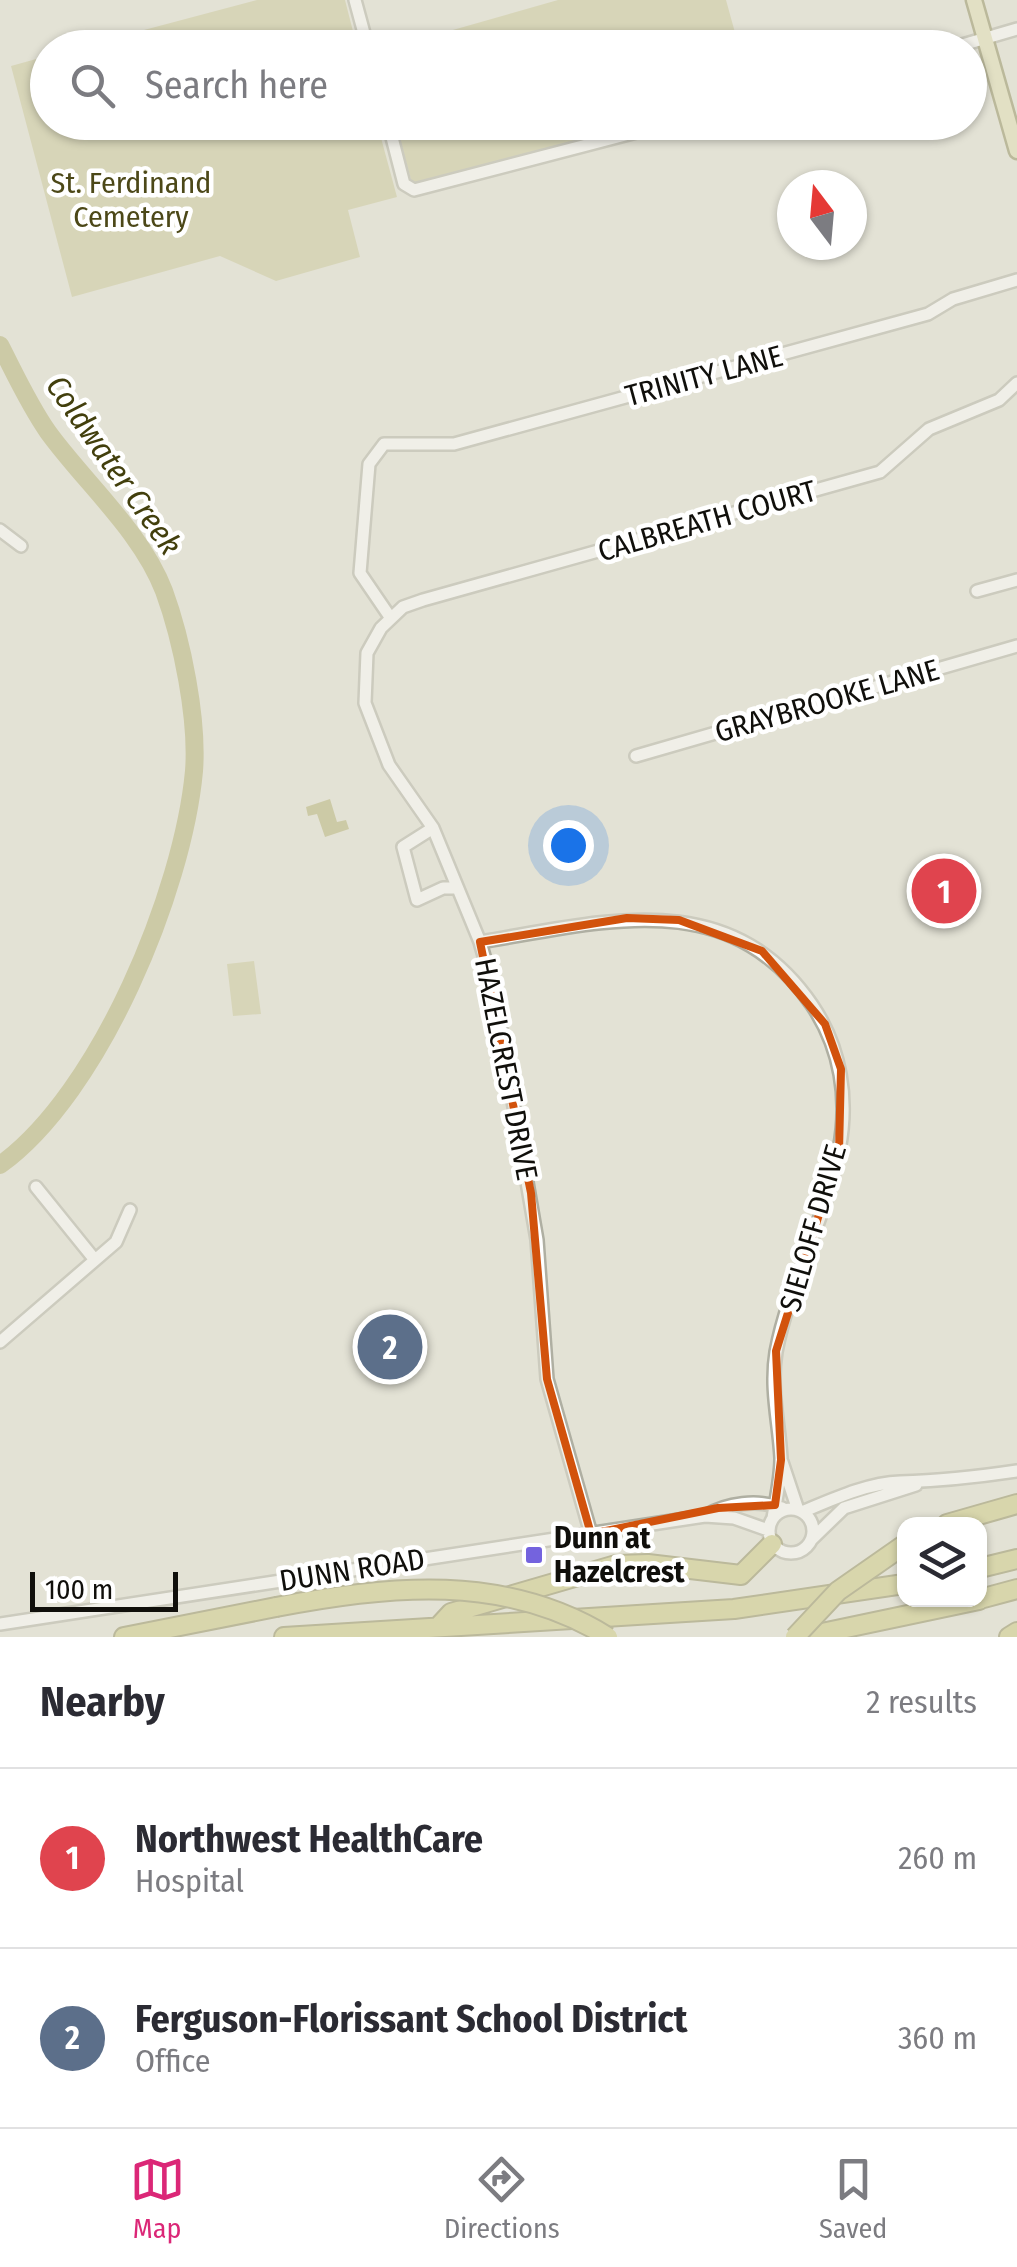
<!DOCTYPE html>
<html lang="en">
<head>
<meta charset="utf-8">
<style>
  :root { --surface:#fff; --page:#f2f2f3; --text:#2b2b33; --muted:#7c7c81; --line:#e1e1e2; --accent:#db2777 }
  body { margin:0; font-family:"Fira Sans Condensed",sans-serif; background:var(--page); color:var(--text) }
  .controls { position:absolute; right:30px; bottom:30px; display:grid; overflow:hidden; border-radius:20px; box-shadow:0 2px 8px #0004 }
  .controls button { width:90px; height:90px; display:grid; place-items:center; padding:0; border:0; border-bottom:2px solid var(--line); background:var(--surface); color:var(--text); font:50px sans-serif }
  .compass { position:absolute; left:777px; top:170px; width:90px; height:90px; border-radius:50%; background:var(--surface); box-shadow:0 2px 8px #0004; rotate:344deg }
  .scale { position:absolute; left:30px; bottom:25px; width:148px; box-sizing:border-box; padding-left:10px; border:5px solid #100f0b; border-top:0; font-size:28px; line-height:35px; white-space:nowrap; color:#100f0b; -webkit-text-stroke:8px #fff; paint-order:stroke }
  .you { position:absolute; left:568px; top:845px; width:35px; height:35px; margin:-25px; border:8px solid #fff; border-radius:50%; background:#1a73e8; box-shadow:0 0 0 15px #1a73e833 }
  .badge { display:grid; place-items:center; width:65px; height:65px; border-radius:50%; background:var(--accent); color:#fff; font-size:32px; font-weight:700 }
  .pin { position:absolute; translate:-50% -50%; border:5px solid #fff; box-shadow:0 2px 10px #0006 }
  .list { margin:0; padding:0; list-style:none }
  h2 { display:flex; justify-content:space-between; align-items:center; height:130px; margin:0; padding:0 40px; font-size:42px }
  h2 small { font-size:32px; font-weight:400; color:var(--muted) }
  .list li { display:grid; grid-template-columns:65px 1fr auto; gap:30px; align-items:center; box-sizing:border-box; height:180px; padding:0 40px; border-top:2px solid var(--line) }
  .list b { display:block; font-size:38px; white-space:nowrap }
  .list p { margin:0; font-size:32px; white-space:nowrap; color:var(--muted) }
  .list em { font-size:32px; font-style:normal; color:var(--muted) }
  .icon { flex:none; width:55px; height:55px; fill:none; stroke:currentColor; stroke-width:2; stroke-linecap:round; stroke-linejoin:round }
  .map { position:relative; flex:none; width:1017px; height:1637px; overflow:hidden }
  .search { position:absolute; background:var(--surface); box-shadow:0 2px 8px #0004; left:30px; right:30px; top:30px; height:110px; display:flex; align-items:center; gap:25px; box-sizing:border-box; padding:0 35px; border-radius:55px; color:var(--muted); font-size:38px }
  .sheet { height:490px; background:var(--surface) }
  nav { display:flex; justify-content:space-around; align-items:center; box-sizing:border-box; height:140px; border-top:2px solid var(--line); background:var(--surface); font-size:28px; color:var(--muted) }
  nav a { display:grid; justify-items:center; gap:5px }
  nav .on { color:var(--accent) }
  .map>svg:first-child { display:block }
</style>
</head>
<body>
<div class="map">
<svg width="1017" height="1637" viewBox="0 0 1017 1637">
  <rect width="100%" height="100%" fill="#e3e2d5"/>
  <!-- green -->
  <path fill="#c8c696" d="M257,0H345L357,47H80Z
    M558,0H726L739,47H393Z
    M47,56L48,122L377,123L397,197L348,210L360,257L276,281L220,256L72,297L11,66Z
    M395,122L676,123L415,194Z
    M254,961L261,1014L233,1016L227,964Z"/>
  <!-- water -->
  <path fill="#b0ad6e" d="M330,799L337,822L346,820L349,829L325,837L317,814L308,816L306,807Z"/>
  <g fill="none" stroke-linecap="round" stroke-linejoin="round">
    <!-- river -->
    <path stroke="#b0ad6e" stroke-width="18" d="M0,345C15,374 29,405 48,432C85,483 141,531 164,591C182,640 198,719 194,771C183,891 100,1093 0,1165"/>
    <defs>
      <path id="minor" d="M355,0L368,48
        M952,48L1017,29
        M388,122L404,184L414,190L675,122
        M0,530L21,546
        M977,591L1017,580
        M390,617L360,573L369,464L384,444H454L928,314L953,299L1017,280
        M636,756L1017,646
        M433,828L403,847L417,900L443,888H457
        M480,942C603,922 729,884 812,1005C841,1048 849,1099 839,1150C826,1219 789,1283 776,1352C770,1389 779,1422 781,1458C781,1478 776,1499 773,1518
        M36,1187L95,1260
        M0,1342L116,1242L130,1210
        M782,1462L798,1510
        M769 1531a22 22 0 1 1 44 0a22 22 0 1 1-44 0Z
        M802,1512C831,1500 867,1483 900,1482C939,1481 977,1477 1017,1471
        M705,1516C727,1503 757,1499 782,1508
        M591,1534L547,1379L537,1240L494,991L480,942L433,828L389,765L365,703L367,653L381,628L403,607L423,600L880,472L929,429L999,400L1017,383
        M812,1539L844,1508L916,1485
        M0,1624L705,1516L734,1518L768,1530"/>
      <path id="major" d="M974,0L1017,151"/>
      <path id="highway" d="M947,1524L1017,1504
        M980,1568L1017,1559
        M980,1599L1017,1589
        M439,1626L451,1613L616,1565L648,1564L741,1575L772,1544
        M124,1637L276,1607
        M284,1637L734,1609L904,1584
        M803,1637L979,1600
        M1009,1637L1017,1632"/>
    </defs>
    <!-- minor casing -->
    <use href="#minor" stroke="#afafa2" stroke-width="16"/>
    <!-- major casing -->
    <use href="#major" stroke="#8a8754" stroke-width="19"/>
    <!-- highway casing -->
    <use href="#highway" stroke="#8a8754" stroke-width="22"/>
    <!-- minor -->
    <use href="#minor" stroke="#fff" stroke-width="11"/>
    <!-- major -->
    <use href="#major" stroke="#e0ddb0" stroke-width="14"/>
    <!-- highway -->
    <use href="#highway" stroke="#cbc77b" stroke-width="18"/>
    <defs>
      <path id="highway-bridge" d="M276,1607C388,1585 506,1573 608,1637
        M795,1637L838,1591L904,1545"/>
    </defs>
    <!-- highway-bridge casing -->
    <use href="#highway-bridge" stroke="#8a8754" stroke-width="22" stroke-linecap="butt"/>
    <!-- highway-bridge -->
    <use href="#highway-bridge" stroke="#cbc77b" stroke-width="18"/>
  </g>
  <!-- marked area -->
  <path d="M0 0H1017V1637H0ZM627,918L679,920L762,951L825,1024L841,1069L839,1151L776,1351L781,1460L775,1505L718,1508L591,1534L547,1379L531,1193L480,942Z" fill="#e3e2d5" fill-opacity=".55" fill-rule="evenodd"/>
  <path fill="none" stroke="#d2520c" stroke-width="8" stroke-linejoin="round" d="M627,918L679,920L762,951L825,1024L841,1069L839,1151L776,1351L781,1460L775,1505L718,1508L591,1534L547,1379L531,1193L480,942Z"/>
  <!-- markers -->
  <rect fill="#7463de" stroke="#fff" stroke-width="4" x="524" y="1545" width="20" height="20" rx="5"/>
  <g text-anchor="middle" stroke-width="9" stroke-linejoin="round" paint-order="stroke">
    <!-- park labels -->
    <g font-size="30" fill="#4c4818" stroke="#fff">
      <text x="131" y="193">St. Ferdinand<tspan x="131" dy="34">Cemetery</tspan></text>
    </g>
    <!-- street labels -->
    <g font-size="30" fill="#100f0b" stroke="#fff">
      <text transform="translate(704 376) rotate(-15)" y="10">TRINITY LANE</text>
      <text transform="translate(707 521) rotate(-16)" y="10">CALBREATH COURT</text>
      <text transform="translate(827 701) rotate(-16)" y="10">GRAYBROOKE LANE</text>
      <text transform="translate(506 1069) rotate(79)" y="10">HAZELCREST DRIVE</text>
      <text transform="translate(813 1228) rotate(-74)" y="10">SIELOFF DRIVE</text>
      <text transform="translate(352 1570) rotate(-9)" y="10">DUNN ROAD</text>
    </g>
    <!-- poi labels -->
    <g font-size="30" font-weight="bold" fill="#100f0b" stroke="#fff" text-anchor="start">
      <text x="554" y="1548">Dunn at<tspan x="554" dy="34">Hazelcrest</tspan></text>
    </g>
    <!-- water labels -->
    <g font-size="32" font-style="italic" fill="#423f0d" stroke="#fff">
      <text transform="translate(114 465) rotate(55)" y="11">Coldwater Creek</text>
    </g>
  </g>
</svg>
<div class="controls">
<button><svg class="icon" aria-label="layers" viewBox="0 0 24 24"><path d="M12 4l9 5-9 5-9-5zM3 14l9 5 9-5"/></svg></button>
</div>
<svg class="compass" viewBox="-18 -18 36 36"><path d="M0-13l5 13h-10z" fill="#e53935"/><path d="M0 13l5-13h-10z" fill="#7c7c81"/></svg>
<div class="scale">100 m</div>
<div class="you"></div>
<div class="pin badge" style="left:944px;top:891px;background:#e0444e">1</div>
<div class="pin badge" style="left:390px;top:1347px;background:#5c6f8a">2</div>
<div class="search"><svg class="icon" aria-label="search" viewBox="0 0 24 24"><circle cx="10" cy="10" r="6"/><path d="M15 15l6 6"/></svg>Search here</div>
</div>
<section class="sheet">
<h2>Nearby<small>2 results</small></h2>
<ul class="list">
<li><span class="badge" style="background:#e0444e">1</span><div><b>Northwest HealthCare</b><p>Hospital</p></div><em>260 m</em></li>
<li><span class="badge" style="background:#5c6f8a">2</span><div><b>Ferguson-Florissant School District</b><p>Office</p></div><em>360 m</em></li>
</ul>
</section>
<nav>
<a class="on"><svg class="icon" aria-label="map" viewBox="0 0 24 24"><path d="M3 6l6-2 6 2 6-2v14l-6 2-6-2-6 2zM9 4v14M15 6v14"/></svg>Map</a>
<a><svg class="icon" aria-label="directions" viewBox="0 0 24 24"><path d="M12 3l9 9-9 9-9-9zM9 14v-3h6M13 9l2 2-2 2"/></svg>Directions</a>
<a><svg class="icon" aria-label="saved" viewBox="0 0 24 24"><path d="M7 4h10v16l-5-4-5 4z"/></svg>Saved</a>
</nav>
</body>
</html>
